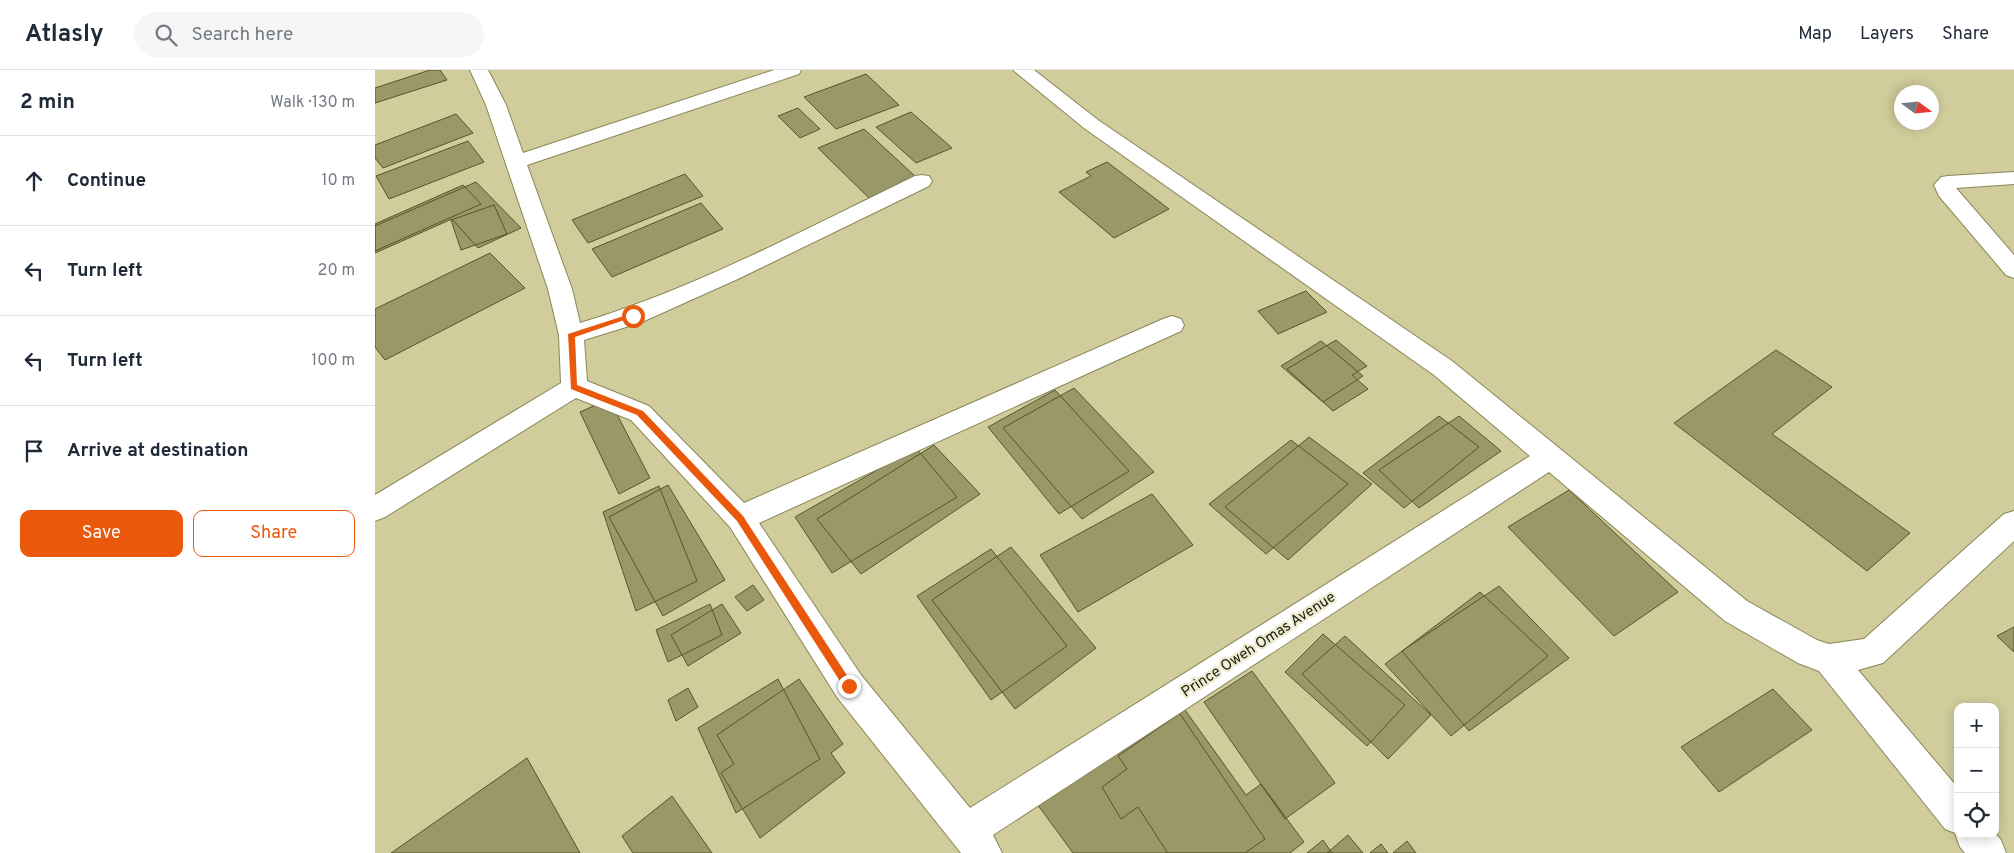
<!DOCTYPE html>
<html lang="en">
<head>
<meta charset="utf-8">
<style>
  :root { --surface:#fff; --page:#f6f6f7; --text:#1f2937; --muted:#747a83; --line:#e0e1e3; --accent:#ea580c }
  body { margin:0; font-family:Overpass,sans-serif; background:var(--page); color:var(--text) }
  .controls { position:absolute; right:15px; bottom:15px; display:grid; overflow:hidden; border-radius:10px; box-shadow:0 2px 12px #0003 }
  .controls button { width:45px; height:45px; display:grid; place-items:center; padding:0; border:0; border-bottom:1px solid var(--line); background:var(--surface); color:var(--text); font:25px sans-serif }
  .compass { position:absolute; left:1519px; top:15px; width:45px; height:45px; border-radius:50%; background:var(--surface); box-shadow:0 2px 12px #0003; rotate:105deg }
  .stop { position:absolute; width:15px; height:15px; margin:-11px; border:4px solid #ea580c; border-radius:50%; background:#fff }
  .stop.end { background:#ea580c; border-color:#fff; box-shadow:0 1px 5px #0008 }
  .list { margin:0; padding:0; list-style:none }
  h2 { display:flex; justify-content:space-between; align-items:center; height:65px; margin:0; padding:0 20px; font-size:21px }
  h2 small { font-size:16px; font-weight:400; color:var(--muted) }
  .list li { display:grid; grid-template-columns:32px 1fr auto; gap:15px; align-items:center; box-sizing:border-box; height:90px; padding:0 20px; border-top:1px solid var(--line) }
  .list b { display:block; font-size:19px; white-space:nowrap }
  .list em { font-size:16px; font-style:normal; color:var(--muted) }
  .actions { display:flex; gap:10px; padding:15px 20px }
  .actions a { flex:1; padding:11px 0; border:1px solid var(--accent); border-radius:10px; text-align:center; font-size:18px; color:var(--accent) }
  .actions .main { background:var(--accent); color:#fff }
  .icon { flex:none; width:28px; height:28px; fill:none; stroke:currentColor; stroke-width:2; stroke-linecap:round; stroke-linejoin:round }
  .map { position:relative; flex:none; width:1639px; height:783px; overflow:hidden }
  header { display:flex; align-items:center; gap:30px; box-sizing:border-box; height:70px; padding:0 25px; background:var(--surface); border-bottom:1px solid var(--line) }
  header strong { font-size:24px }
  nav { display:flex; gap:28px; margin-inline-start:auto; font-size:18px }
  .search { width:350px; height:45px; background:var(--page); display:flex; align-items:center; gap:12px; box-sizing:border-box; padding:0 18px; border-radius:28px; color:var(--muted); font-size:19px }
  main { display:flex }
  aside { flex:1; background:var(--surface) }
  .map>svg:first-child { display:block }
</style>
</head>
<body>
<header>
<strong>Atlasly</strong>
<div class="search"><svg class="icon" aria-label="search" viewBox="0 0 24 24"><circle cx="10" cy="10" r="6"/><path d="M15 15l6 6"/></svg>Search here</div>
<nav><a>Map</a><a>Layers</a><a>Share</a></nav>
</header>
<main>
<aside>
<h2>2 min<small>Walk · 130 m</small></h2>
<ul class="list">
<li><svg class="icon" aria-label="ahead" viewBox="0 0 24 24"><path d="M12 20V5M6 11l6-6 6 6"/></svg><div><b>Continue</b></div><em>10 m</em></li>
<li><svg class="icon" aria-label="left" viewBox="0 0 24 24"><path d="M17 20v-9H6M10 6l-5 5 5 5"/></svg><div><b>Turn left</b></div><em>20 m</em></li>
<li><svg class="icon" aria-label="left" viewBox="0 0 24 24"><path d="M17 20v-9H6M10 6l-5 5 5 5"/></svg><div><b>Turn left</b></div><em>100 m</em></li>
<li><svg class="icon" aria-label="arrive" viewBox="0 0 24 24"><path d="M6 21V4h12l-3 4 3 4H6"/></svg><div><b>Arrive at destination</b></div></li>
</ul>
<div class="actions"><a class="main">Save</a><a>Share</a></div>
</aside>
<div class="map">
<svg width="1639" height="783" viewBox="0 0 1639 783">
  <rect width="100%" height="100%" fill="#d0cc9b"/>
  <!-- building -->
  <path fill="#9a9768" stroke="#585427" d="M55,0H65L72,10L0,33V18Z
    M491,4L524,35L461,59L429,27Z
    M423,38L445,59L425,68L403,46Z
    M536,42L577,78L541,93L501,57Z
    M81,44L98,63L8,98L0,88V75Z
    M489,59L542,108L495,129L443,78Z
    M93,71L109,92L14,129L1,106Z
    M732,92L794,139L739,168L684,122L716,106L711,102Z
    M310,104L328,126L213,173L197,150Z
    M101,112L146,158L103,178L77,149L0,183V156Z
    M88,115L106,134L0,181V154Z
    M326,133L348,159L237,207L217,179Z
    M119,135L132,164L86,180L76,150Z
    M115,183L150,218L10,290L0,277V239Z
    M931,221L952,242L903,264L883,241Z
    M961,270L992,296L977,305L993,319L958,341L912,299Z
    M946,271L988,306L948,332L906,296Z
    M1401,280L1457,317L1397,364L1535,463L1492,501L1299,353Z
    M699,318L779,402L707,449L628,358Z
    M680,320L754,401L684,444L613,357Z
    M234,329L275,408L244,424L205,342Z
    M1064,346L1104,377L1029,438L988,403Z
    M1084,346L1126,381L1044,438L1004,400Z
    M934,367L997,414L913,490L850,437Z
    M916,370L973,414L891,484L834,434Z
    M559,375L605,424L486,504L442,449Z
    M541,378L582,427L457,503L420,447Z
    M293,415L350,510L288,546L234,447Z
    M284,416L322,511L261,541L228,442Z
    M1194,420L1303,522L1239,566L1133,457Z
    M777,424L818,475L703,542L665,485Z
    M636,477L721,578L640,639L557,530Z
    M616,479L692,576L616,630L542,526Z
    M378,515L389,530L372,541L360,527Z
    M1124,516L1194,588L1094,661L1027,581Z
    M1105,522L1173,586L1076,666L1010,594Z
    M335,534L347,565L293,592L281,560Z
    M347,534L366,563L313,596L296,565Z
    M1639,557V582L1622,566Z
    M948,564L1030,635L992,676L910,602Z
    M970,566L1056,645L1013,689L927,604Z
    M877,601L960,713L910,749L829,632Z
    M403,609L445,689L361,743L323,658Z
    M424,609L468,674L456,683L470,703L385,768L346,703L359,694L342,665Z
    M313,618L323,637L301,651L293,630Z
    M1398,619L1437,660L1344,722L1306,677Z
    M797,632L890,769L870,783H698L654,723Z
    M810,640L871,725L886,714L929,772L915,783H791L792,782L763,737L746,749L727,717L752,699L743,686Z
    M152,688L205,783H16Z
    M297,726L337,783H258L247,766Z
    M973,765L988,783H952Z
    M948,770L957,783H932Z
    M1032,771L1041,783H1018Z
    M1006,774L1013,783H995Z"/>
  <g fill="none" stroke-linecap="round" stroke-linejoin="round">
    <defs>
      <path id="minor" d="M95,0H113L131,35L148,83L399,0H426L424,4L152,95L197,219L205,253C322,218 430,159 540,106L547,105L554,106L557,111L554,116L365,208L267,252L209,270L212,311L274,336L369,433L788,249L797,246L806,249L809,255L806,261L384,453L486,605L595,738L1155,386L1059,305L709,58L638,0H659L723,50L1077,291L1372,531L1442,570L1454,574L1489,569L1629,444L1639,441V471L1508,593L1483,600L1583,718V764L1620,763L1626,770L1631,783H1590L1585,777L1580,763L1570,759L1444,601L1423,593L1350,551L1174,402L618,765L627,783H586L462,627L355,457L256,350L201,328L10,447L0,451V425L186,313L184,265L173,219L111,35Z
        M1639,102V114L1581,118L1639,185V208L1631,205L1564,126L1559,115L1566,107L1573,106Z"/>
    </defs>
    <!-- minor casing -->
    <use href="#minor" stroke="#8a8758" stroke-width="2"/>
    <!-- minor -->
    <use href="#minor" fill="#fff" fill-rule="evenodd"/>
  </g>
  <!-- route -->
  <path fill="#ea580c" d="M255,244L261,246L200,267L202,315L268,341L368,446L477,613V619H470L362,451L262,345L196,319L193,264Z"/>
  <g text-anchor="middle" stroke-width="4.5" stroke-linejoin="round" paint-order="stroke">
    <!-- street labels -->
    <g font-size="15" fill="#22210e" stroke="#edecd3">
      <text transform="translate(883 574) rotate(-33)" y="5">Prince Oweh Omas Avenue</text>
    </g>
  </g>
</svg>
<div class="controls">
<button>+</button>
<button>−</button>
<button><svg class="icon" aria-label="locate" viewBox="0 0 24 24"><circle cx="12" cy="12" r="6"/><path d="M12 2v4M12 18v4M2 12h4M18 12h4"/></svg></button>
</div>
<svg class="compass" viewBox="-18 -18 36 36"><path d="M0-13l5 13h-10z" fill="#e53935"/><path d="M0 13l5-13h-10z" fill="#747a83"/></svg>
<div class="stop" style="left:258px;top:246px"></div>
<div class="stop end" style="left:474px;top:616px"></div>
</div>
</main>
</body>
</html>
